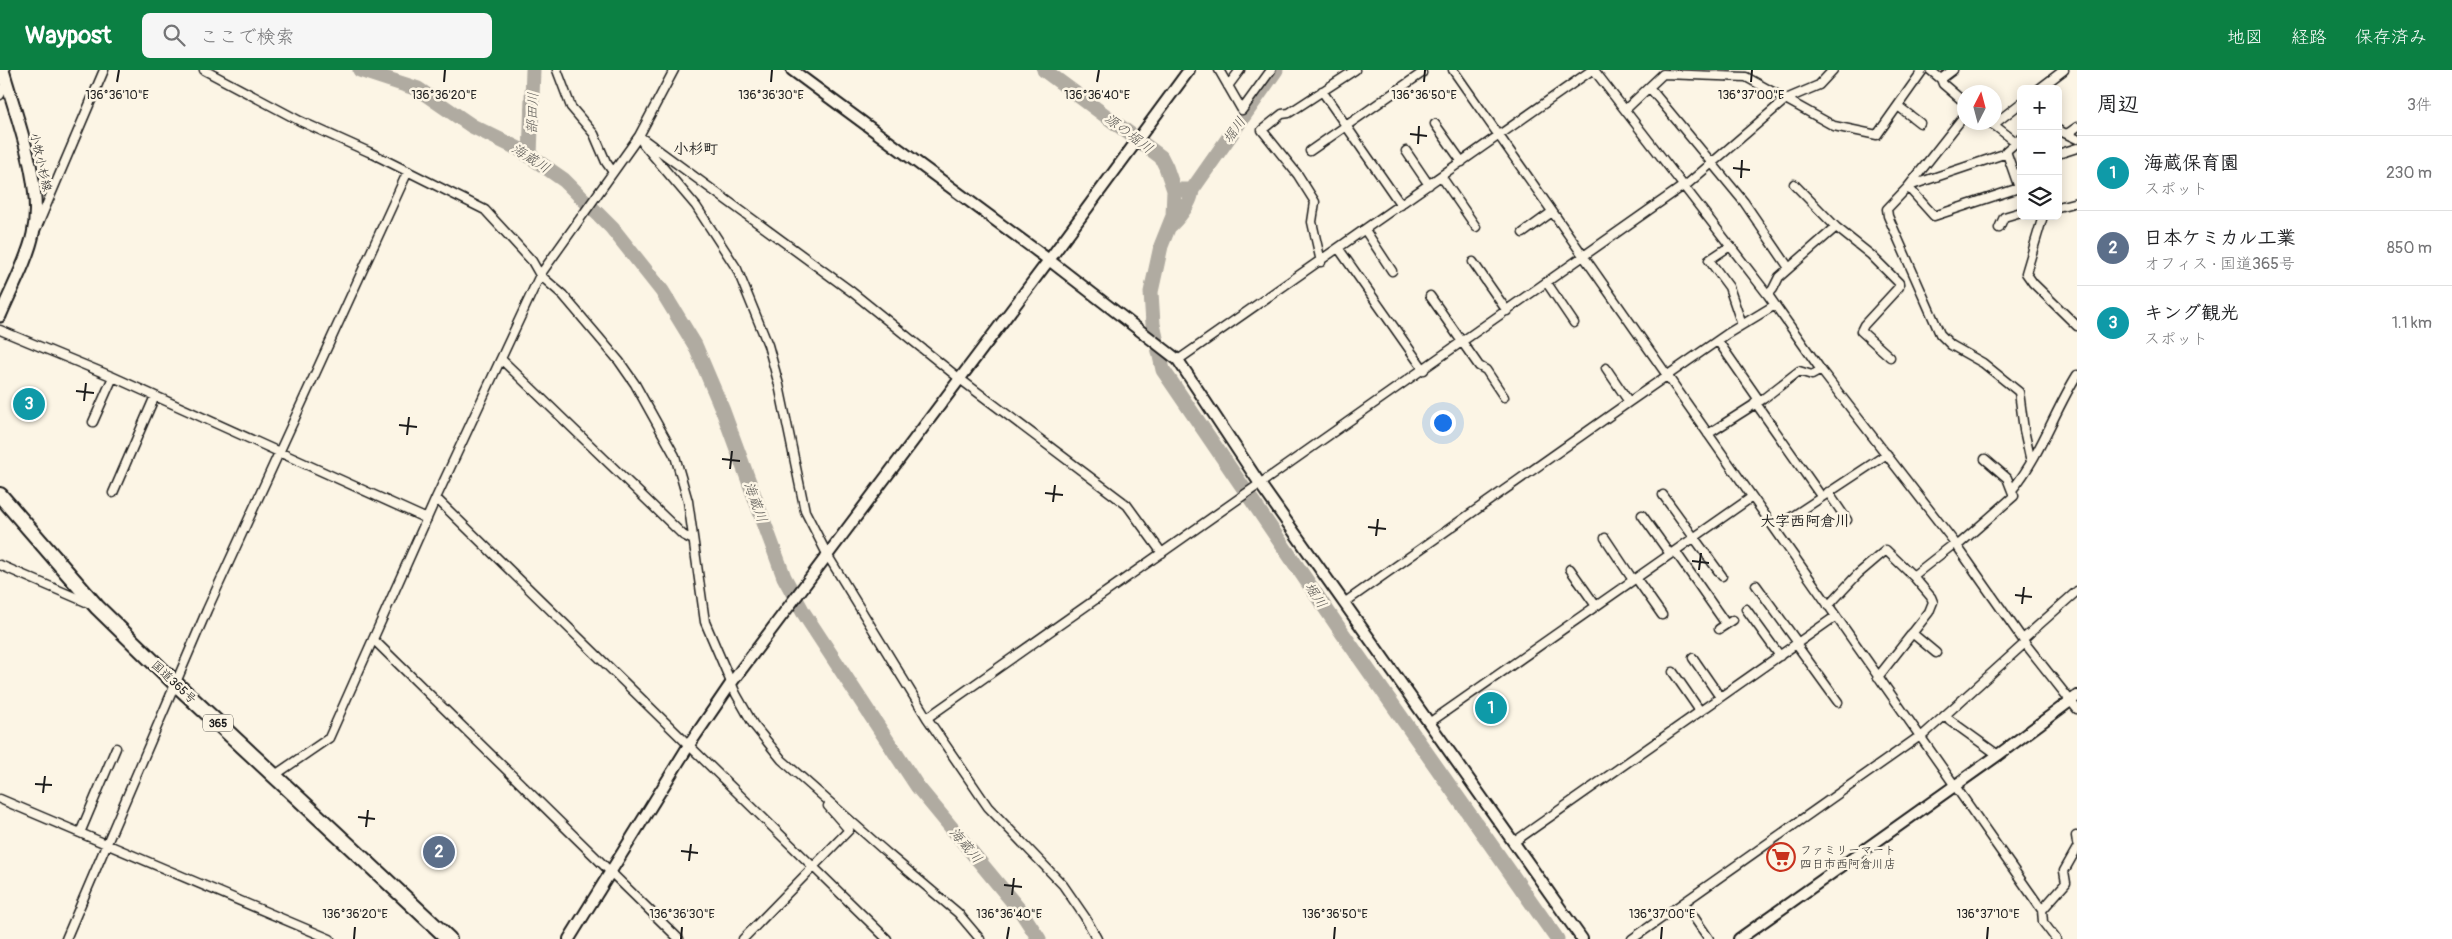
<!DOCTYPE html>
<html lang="ja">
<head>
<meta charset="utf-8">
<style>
  :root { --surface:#fff; --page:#f6f6f6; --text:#202124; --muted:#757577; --line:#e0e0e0; --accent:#0b8043 }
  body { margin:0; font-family:Pangolin,"Klee One",sans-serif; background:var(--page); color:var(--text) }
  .controls { position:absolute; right:15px; top:15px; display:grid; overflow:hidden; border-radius:8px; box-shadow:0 2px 12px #0003 }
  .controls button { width:45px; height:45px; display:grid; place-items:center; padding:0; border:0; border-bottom:1px solid var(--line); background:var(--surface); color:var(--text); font:25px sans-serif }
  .compass { position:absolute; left:1957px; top:15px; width:45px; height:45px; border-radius:50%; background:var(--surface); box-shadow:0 2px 12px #0003; rotate:6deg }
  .you { position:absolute; left:1442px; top:352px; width:18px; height:18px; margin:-12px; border:4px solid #fff; border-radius:50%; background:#1a73e8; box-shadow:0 0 0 8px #1a73e833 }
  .badge { display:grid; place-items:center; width:32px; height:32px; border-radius:50%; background:var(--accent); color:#fff; font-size:16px; font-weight:700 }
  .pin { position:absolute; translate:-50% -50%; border:2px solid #fff; box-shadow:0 1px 5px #0006 }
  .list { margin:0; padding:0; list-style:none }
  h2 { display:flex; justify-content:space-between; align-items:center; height:65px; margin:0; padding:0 20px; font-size:21px }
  h2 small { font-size:16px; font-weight:400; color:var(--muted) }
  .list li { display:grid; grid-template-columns:32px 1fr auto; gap:15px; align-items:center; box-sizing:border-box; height:75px; padding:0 20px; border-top:1px solid var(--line) }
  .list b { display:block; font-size:19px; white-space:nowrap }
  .list p { margin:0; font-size:16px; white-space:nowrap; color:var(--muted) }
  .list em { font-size:16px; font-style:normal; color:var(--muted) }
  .icon { flex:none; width:28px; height:28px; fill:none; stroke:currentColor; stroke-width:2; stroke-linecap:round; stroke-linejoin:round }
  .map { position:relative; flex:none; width:2077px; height:869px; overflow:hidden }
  header { display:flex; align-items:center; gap:30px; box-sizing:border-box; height:70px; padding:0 25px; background:var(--accent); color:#fff }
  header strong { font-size:24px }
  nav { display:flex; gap:28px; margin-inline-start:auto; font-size:18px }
  .search { width:350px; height:45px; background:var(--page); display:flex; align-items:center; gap:12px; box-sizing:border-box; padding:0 18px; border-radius:8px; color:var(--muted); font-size:19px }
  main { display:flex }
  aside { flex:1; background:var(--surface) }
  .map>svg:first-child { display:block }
</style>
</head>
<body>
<header>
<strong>Waypost</strong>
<div class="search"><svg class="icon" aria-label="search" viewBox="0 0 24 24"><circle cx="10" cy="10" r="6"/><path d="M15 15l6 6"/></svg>ここで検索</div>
<nav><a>地図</a><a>経路</a><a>保存済み</a></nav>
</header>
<main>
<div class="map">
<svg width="2077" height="869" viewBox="0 0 2077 869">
  <rect width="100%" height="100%" fill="#fcf5e5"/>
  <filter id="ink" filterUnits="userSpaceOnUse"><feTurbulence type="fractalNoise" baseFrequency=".02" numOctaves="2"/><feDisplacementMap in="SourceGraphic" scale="10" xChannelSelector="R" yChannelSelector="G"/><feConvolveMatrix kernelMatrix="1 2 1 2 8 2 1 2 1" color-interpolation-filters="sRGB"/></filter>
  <g filter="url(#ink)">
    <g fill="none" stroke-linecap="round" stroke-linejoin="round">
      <!-- river -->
      <path stroke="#b0aba1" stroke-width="15" d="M360,0L418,19L472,56L521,80L564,110L612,158L662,221L695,275L723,341L784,507L803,542L917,716L1022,843L1039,869
        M1044,0L1161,87L1166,97L1174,120L1173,146L1161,176L1151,222L1153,254L1163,300L1343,564L1557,869
        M530,86L533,0
        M1174,120H1192L1276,0
        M1171,155C1180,146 1191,133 1192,120"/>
      <defs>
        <path id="minor" d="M204,0L300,51L369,82L485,140L532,191L540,205L563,225L619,291L635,314L675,386L688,431L705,552L736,624L753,654L782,690L887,783L958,843L980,869
          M557,0L571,37L594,64L606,92L613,102
          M674,0L639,66L852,222L960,309L1127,435L1162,483
          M1219,0L1242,40L1271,0
          M1453,0L2042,840L2043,852L2056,869
          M1594,0L1768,225L1821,300L1955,473L2028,577L2077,639
          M1930,0L1941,9L1943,14L1964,32
          M1941,9L1953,0
          M1228,16L1240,0
          M1649,17L1744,132L1789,198
          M2039,19L2064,0
          M1322,21L1401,135
          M0,25L6,12
          M1898,36L1920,53
          M1625,40L1663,4L1746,7L1834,56L1877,65L1923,0
          M1964,46L1908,117L1887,139L1888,146L1940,264L1951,275L1983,293L2019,322L2024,360L2031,392
          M1990,52L2016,72
          M1435,54L1462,92
          M1993,55L2021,33
          M2058,60L2077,69
          M2067,64L2077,57
          M1310,81L1422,3
          M1406,81L1429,115
          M2058,84L2077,78
          M1441,106L1476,157
          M1794,114L1836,157
          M1909,116L2007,83
          M1684,117L1786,29L1819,15L1833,0
          M1908,117L1934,146L2019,118L2006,81L2021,68
          M2058,137L2077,132
          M2043,146L2026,203L2033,213L2077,256
          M37,157L104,0
          M1999,158L2004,147L2021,142
          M1365,160L1392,201
          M1523,163L1552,142
          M1730,176L1709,190L1729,217L1742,255
          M1339,179L1424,300
          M1321,192L1312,152L1315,132L1298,105L1262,60L1282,44L1289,43L1355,0
          M1473,192L1507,241
          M1547,213L1574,253
          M1768,225L1773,219L1779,207L1836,157L1871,185L1899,213V217L1864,255L1861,261L1890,287
          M1430,226L1479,296L1486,300L1504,327
          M0,260L111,306L427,449
          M1718,271L1759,330
          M501,289L683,465L693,470
          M1178,290L1592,0
          M1606,298L1629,332
          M1755,332L1821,426
          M93,352L113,307
          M1708,364L1763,329L1799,301L1812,305L1821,300
          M2012,420C2040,386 2054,342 2077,305
          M1828,422L1847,450
          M113,423L155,326
          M1663,425L1722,506
          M436,428L887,869
          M1642,445L1670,484
          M1775,458L1887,384
          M1605,468L1633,510
          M1957,476L2014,426L2007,408L1985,389
          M1675,481L1726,554
          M0,495L93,535
          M1570,499L1596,536
          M1636,508L1662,545
          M1756,515L1798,573
          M1344,533L1629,332L1727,264L1775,235
          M1828,536L1858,504L1886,480L1913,506L1955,473
          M1746,539L1780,586
          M1719,559L1733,550
          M1912,563L1936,583
          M373,569L679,869
          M2023,569L2077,521
          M1796,574L1838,632
          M1693,588L1720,627
          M1673,602L1700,641
          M1878,607L1929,542L1933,532L1931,527L1913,506
          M1944,646L1998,685
          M927,648L1683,116
          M1429,653L1752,427
          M1921,667L2025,573
          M275,705L329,668L436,428L540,205L639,66L644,75L696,136L737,199L768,275L779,315L805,441L828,486L927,648L988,737L1063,815L1085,847L1097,869
          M0,729L330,869
          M80,763L116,678
          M2076,766L2077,773
          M1514,772L1836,546
          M1684,833L1709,869
          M2042,840L2066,813L2064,801L2077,778
          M66,869L207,540L408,101
          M743,869L849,760L828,736
          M1632,869L1920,666"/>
        <path id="tertiary" d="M1189,0L1049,190L1178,290L1260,414L1582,869
          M569,869L689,675L732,612L1049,190L792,0
          M1739,869L1998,685L2077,626"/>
        <path id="secondary" d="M0,246C10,222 28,189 33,164C44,116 16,47 3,0"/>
        <path id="trunk" d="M0,425L97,537L175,613L449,869"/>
      </defs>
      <!-- minor casing -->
      <use href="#minor" stroke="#1c1c1c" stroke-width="11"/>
      <!-- tertiary casing -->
      <use href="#tertiary" stroke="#1c1c1c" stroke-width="14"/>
      <!-- secondary casing -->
      <use href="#secondary" stroke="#1c1c1c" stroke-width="15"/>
      <!-- trunk casing -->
      <use href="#trunk" stroke="#1c1c1c" stroke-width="18"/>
      <!-- minor -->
      <use href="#minor" stroke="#fcf5e5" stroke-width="8"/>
      <!-- tertiary -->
      <use href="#tertiary" stroke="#fcf5e5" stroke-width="10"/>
      <!-- secondary -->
      <use href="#secondary" stroke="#fcf5e5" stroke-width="11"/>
      <!-- trunk -->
      <use href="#trunk" stroke="#fcf5e5" stroke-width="14"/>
    </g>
  </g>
  <!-- ticks -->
  <path fill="none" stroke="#1c1c1c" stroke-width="2" d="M117,12L119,0M444,12L445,0M771,12L772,0M1097,12L1099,0M1424,12L1425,0M1751,12L1752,0M1410,64L1427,66M1418,74L1419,56M1733,98L1750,100M1741,108L1742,90M76,321L94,323M84,331L86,313M399,355L417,357M407,365L409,347M722,389L740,391M730,399L732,381M1045,423L1063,425M1053,432L1055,415M1368,457L1386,459M1376,466L1378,449M1692,491L1709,493M1699,500L1701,483M2015,525L2032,527M2022,534L2024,517M35,714L52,715M43,723L45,706M358,747L375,749M366,757L368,740M681,781L698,783M689,791L691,774M1004,815L1022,817M1012,825L1014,808M354,869L355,857M681,869L682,857M1007,869L1009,857M1334,869L1335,857M1661,869L1662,857M1987,869L1988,857"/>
  <!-- icons -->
  <defs>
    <symbol id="supermarket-ring" viewBox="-11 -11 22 22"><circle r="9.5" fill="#fcf5e5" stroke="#c8321e" stroke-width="1.5"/><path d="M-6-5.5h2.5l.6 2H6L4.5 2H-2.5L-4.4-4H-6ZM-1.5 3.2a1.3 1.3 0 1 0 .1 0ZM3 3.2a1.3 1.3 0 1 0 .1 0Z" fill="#c8321e"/></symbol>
  </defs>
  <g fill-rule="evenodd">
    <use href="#supermarket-ring" x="1765" y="771" width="32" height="32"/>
  </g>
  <g text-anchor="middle" stroke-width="5" stroke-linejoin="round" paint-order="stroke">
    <!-- shield labels -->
    <rect fill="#fcf5e5" stroke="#5f5d58" stroke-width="1" x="203" y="644.5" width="30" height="17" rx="4"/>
    <g font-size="11" font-weight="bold" fill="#1c1c1c">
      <text x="218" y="657">365</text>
    </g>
    <!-- street labels -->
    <g font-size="12" fill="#1c1c1c" stroke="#fcf5e5">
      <text transform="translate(41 92) rotate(77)" y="4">小牧小杉線</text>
      <text transform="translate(174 612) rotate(43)" y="4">国道365号</text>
    </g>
    <!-- poi labels -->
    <g font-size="12" fill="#1c1c1c" stroke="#fcf5e5" text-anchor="start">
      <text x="1800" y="784">ファミリーマート<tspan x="1800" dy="14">四日市西阿倉川店</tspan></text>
    </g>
    <!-- water labels -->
    <g font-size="14" font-style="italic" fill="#575551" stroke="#fcf5e5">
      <text transform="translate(532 43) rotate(-88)" y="5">部田川</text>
      <text transform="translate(1234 60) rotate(-55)" y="5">堀川</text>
      <text transform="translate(1129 63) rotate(37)" y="5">源の堀川</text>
      <text transform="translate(531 88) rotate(32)" y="5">海蔵川</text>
      <text transform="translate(756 432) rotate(70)" y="5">海蔵川</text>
      <text transform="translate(1316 525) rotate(56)" y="5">堀川</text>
      <text transform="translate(966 775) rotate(50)" y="5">海蔵川</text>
    </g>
    <!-- quarter labels -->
    <g font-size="15" font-weight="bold" fill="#1c1c1c" stroke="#fcf5e5">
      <text x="696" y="84">小杉町</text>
      <text x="1805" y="456">大字西阿倉川</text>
    </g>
  </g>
  <g font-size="12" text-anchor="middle" fill="#1c1c1c" stroke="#fcf5e5" stroke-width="5" stroke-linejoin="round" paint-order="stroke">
    <text x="117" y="29">136°36'10"E</text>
    <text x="444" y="29">136°36'20"E</text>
    <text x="771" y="29">136°36'30"E</text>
    <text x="1097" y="29">136°36'40"E</text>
    <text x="1424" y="29">136°36'50"E</text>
    <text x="1751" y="29">136°37'00"E</text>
    <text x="355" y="848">136°36'20"E</text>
    <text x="682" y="848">136°36'30"E</text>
    <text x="1009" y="848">136°36'40"E</text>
    <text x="1335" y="848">136°36'50"E</text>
    <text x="1662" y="848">136°37'00"E</text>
    <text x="1988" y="848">136°37'10"E</text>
  </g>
</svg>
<div class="controls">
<button>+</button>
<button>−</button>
<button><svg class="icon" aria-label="layers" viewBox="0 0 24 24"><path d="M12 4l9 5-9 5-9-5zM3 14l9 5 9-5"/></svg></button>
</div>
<svg class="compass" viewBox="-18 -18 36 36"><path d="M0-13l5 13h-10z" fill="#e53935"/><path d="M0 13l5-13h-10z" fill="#757577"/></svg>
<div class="you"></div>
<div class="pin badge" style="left:1491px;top:638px;background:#0f9aa8">1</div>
<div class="pin badge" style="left:439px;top:782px;background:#5c6f8a">2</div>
<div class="pin badge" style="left:29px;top:334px;background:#0f9aa8">3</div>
</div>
<aside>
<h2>周辺<small>3件</small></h2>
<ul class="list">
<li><span class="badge" style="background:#0f9aa8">1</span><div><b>海蔵保育園</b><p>スポット</p></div><em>230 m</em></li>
<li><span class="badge" style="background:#5c6f8a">2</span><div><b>日本ケミカル工業</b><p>オフィス · 国道365号</p></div><em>850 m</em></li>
<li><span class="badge" style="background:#0f9aa8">3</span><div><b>キング観光</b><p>スポット</p></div><em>1.1 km</em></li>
</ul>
</aside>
</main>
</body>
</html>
